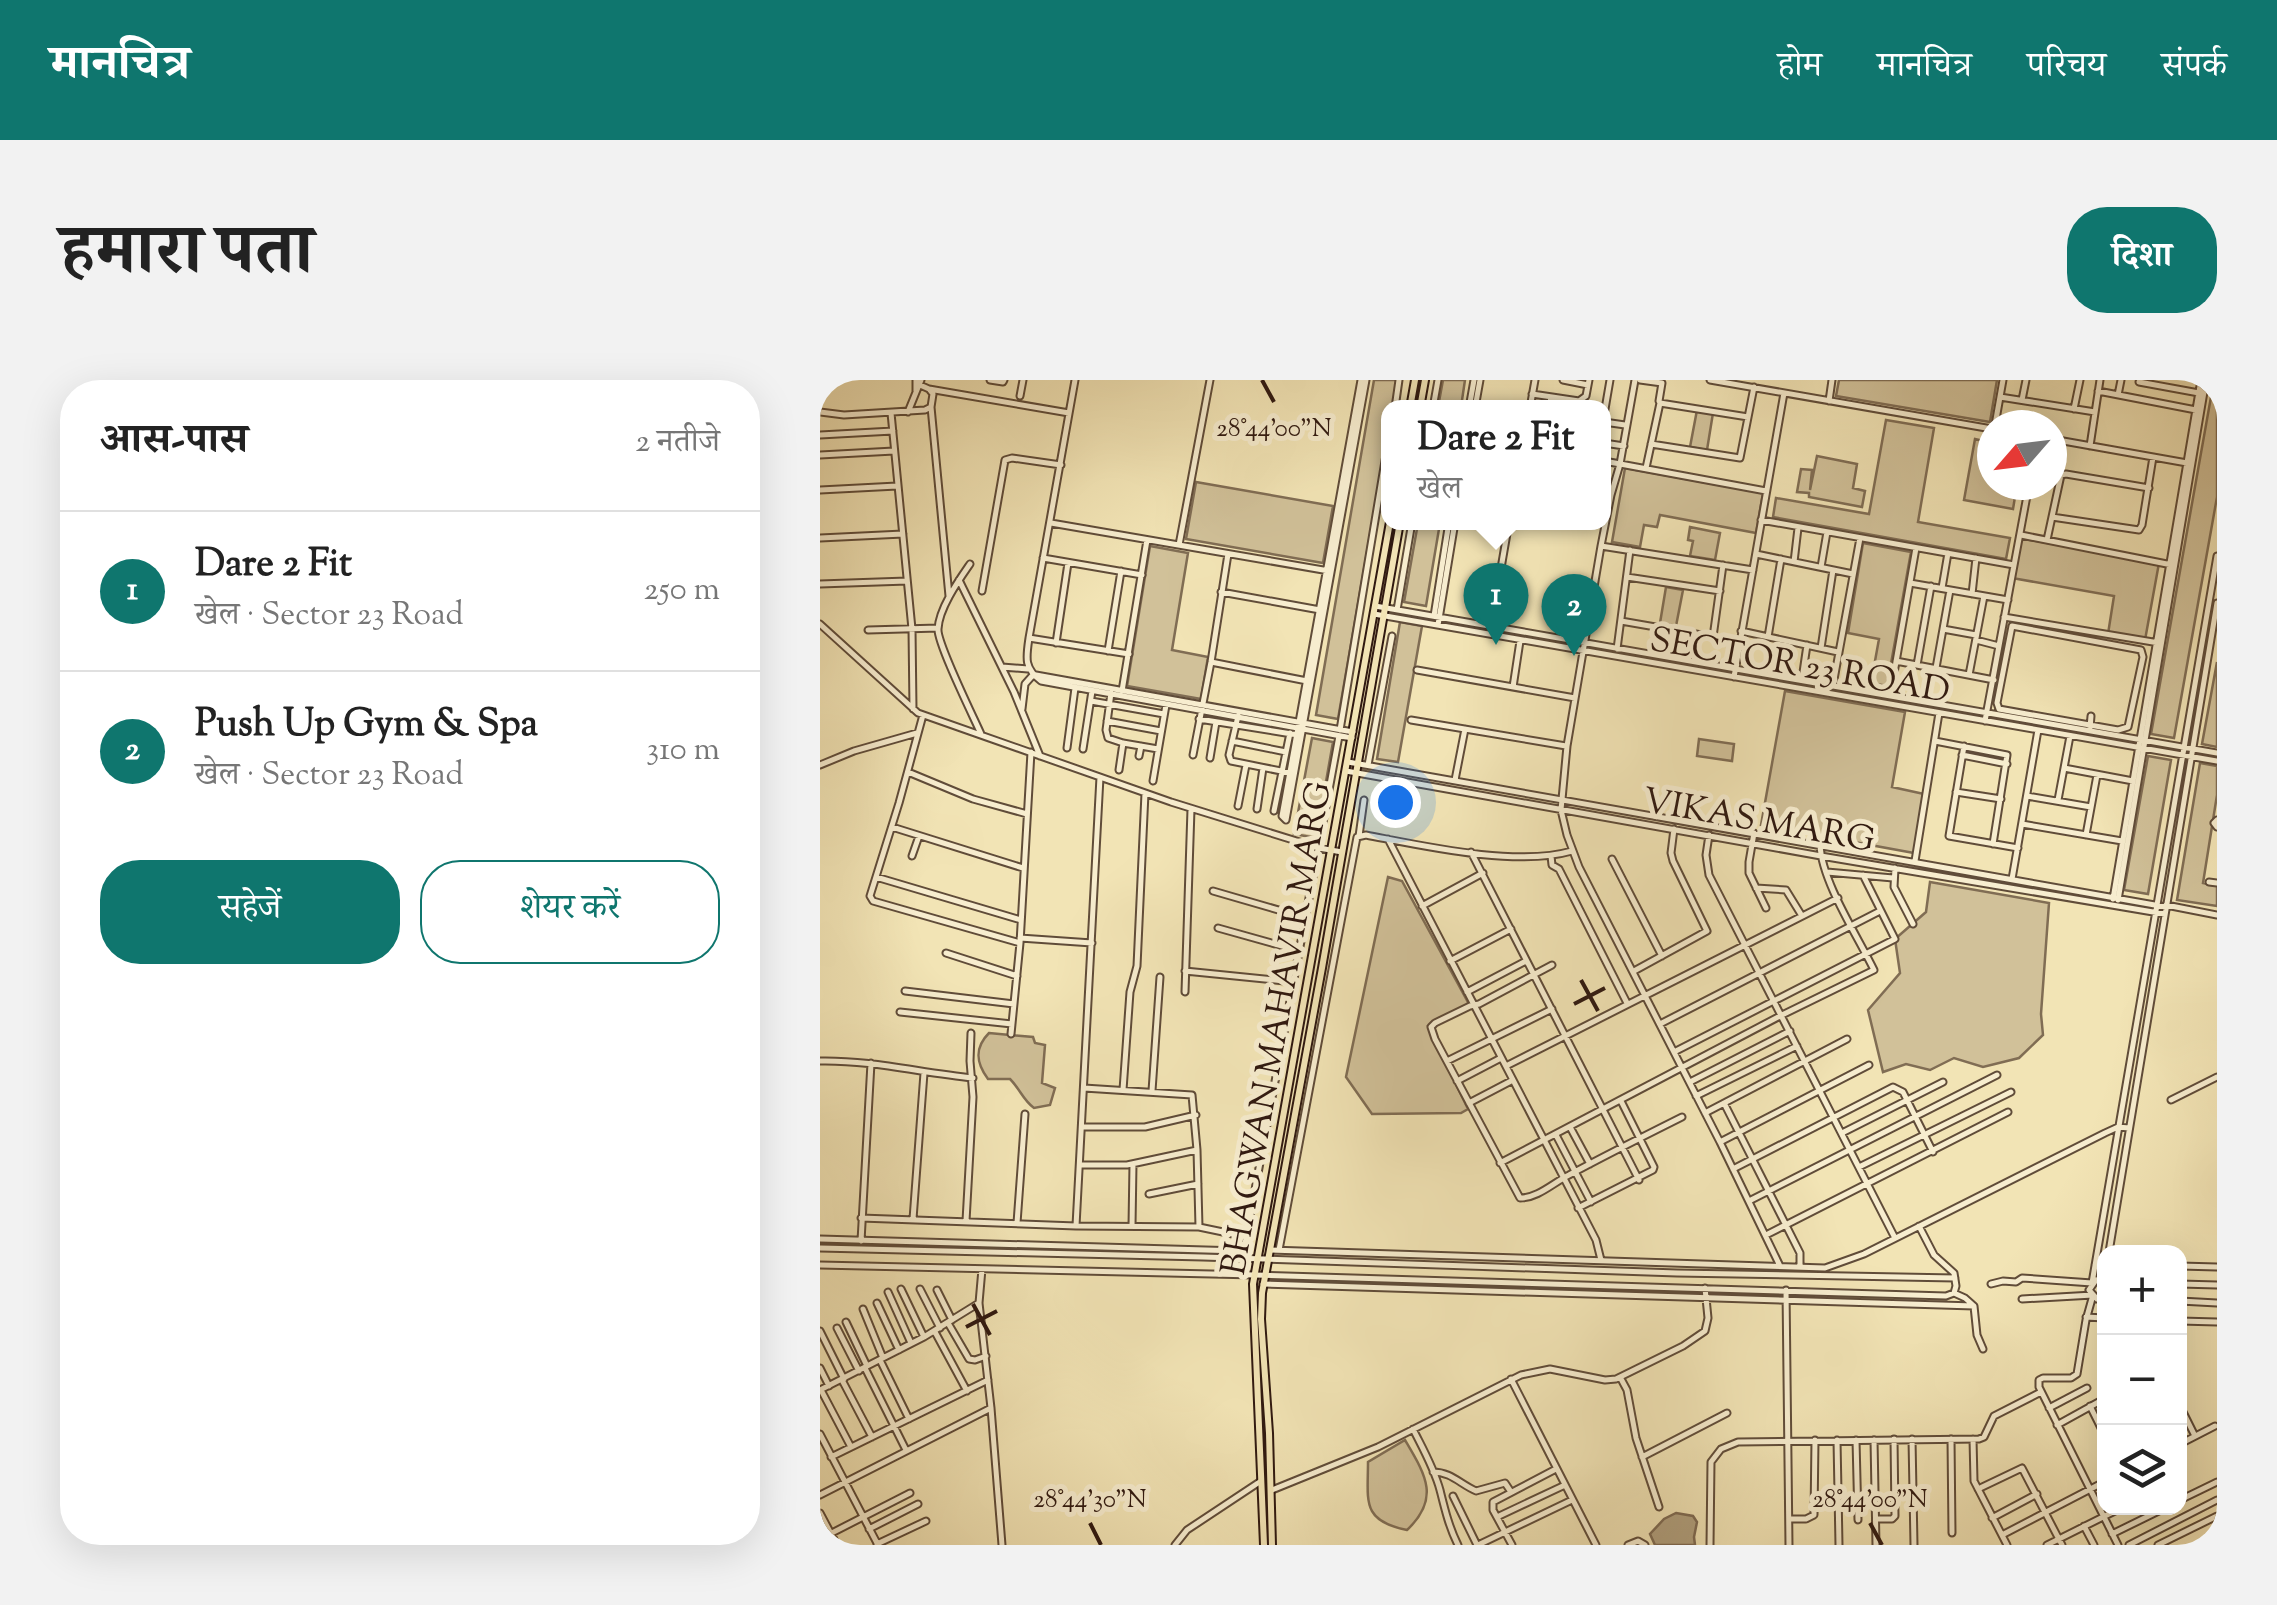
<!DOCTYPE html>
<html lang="hi">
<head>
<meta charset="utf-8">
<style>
  :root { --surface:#fff; --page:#f2f2f2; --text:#222; --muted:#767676; --line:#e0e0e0; --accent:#0f766e }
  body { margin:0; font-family:"Sorts Mill Goudy","Noto Serif Devanagari",serif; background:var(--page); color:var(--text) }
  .controls { position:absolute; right:30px; bottom:30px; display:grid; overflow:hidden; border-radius:20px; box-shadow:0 10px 40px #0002 }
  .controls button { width:90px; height:90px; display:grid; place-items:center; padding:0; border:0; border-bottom:2px solid var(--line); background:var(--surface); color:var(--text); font:50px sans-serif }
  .compass { position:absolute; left:1157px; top:30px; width:90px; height:90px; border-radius:50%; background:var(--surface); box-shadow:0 10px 40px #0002; rotate:242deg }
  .you { position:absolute; left:575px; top:422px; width:35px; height:35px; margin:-25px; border:8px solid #fff; border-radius:50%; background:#1a73e8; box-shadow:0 0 0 15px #1a73e833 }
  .badge { display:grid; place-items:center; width:65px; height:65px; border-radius:50%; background:var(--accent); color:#fff; font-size:32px; font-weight:700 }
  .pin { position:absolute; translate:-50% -82px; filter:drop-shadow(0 2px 5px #0008) }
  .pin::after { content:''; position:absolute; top:52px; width:35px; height:30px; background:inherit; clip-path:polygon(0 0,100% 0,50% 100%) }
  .popup { position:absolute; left:561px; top:20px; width:230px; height:130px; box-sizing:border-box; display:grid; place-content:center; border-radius:20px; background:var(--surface); filter:drop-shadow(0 2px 8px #0005); font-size:32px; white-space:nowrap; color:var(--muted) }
  .popup b { font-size:38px; color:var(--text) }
  .popup::after { content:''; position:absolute; left:50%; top:100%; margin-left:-20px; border:20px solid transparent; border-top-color:var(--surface) }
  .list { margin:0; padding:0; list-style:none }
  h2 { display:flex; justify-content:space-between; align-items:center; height:130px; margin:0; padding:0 40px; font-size:42px }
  h2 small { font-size:32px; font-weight:400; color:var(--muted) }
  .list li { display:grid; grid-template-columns:65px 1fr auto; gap:30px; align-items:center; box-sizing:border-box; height:160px; padding:0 40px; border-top:2px solid var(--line) }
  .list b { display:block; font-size:38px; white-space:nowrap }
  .list p { margin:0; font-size:32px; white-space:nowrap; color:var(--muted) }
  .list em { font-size:32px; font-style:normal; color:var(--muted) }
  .actions { display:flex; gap:20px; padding:30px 40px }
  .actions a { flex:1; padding:22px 0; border:2px solid var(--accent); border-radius:40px; text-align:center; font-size:35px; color:var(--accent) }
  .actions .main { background:var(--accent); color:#fff }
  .icon { flex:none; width:55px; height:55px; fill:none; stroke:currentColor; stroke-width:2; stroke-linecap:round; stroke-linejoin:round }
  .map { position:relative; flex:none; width:1397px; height:1165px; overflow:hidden; border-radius:40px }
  header { display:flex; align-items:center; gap:60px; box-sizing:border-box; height:140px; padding:0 50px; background:var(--accent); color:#fff }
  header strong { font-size:48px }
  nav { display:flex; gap:55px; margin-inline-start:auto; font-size:35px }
  .intro { display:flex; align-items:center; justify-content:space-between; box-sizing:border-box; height:240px; padding:0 60px }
  h1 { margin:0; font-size:70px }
  .button { padding:25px 45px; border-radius:40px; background:var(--accent); color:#fff; font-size:35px; font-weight:700 }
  main { display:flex; gap:60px; padding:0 60px }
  aside { flex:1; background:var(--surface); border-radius:40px; box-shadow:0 10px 40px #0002 }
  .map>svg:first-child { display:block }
</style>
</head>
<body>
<header>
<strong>मानचित्र</strong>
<nav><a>होम</a><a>मानचित्र</a><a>परिचय</a><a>संपर्क</a></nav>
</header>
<div class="intro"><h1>हमारा पता</h1><a class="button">दिशा</a></div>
<main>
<aside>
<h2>आस-पास<small>2 नतीजे</small></h2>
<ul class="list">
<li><span class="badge">1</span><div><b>Dare 2 Fit</b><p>खेल · Sector 23 Road</p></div><em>250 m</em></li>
<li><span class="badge">2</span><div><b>Push Up Gym &amp; Spa</b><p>खेल · Sector 23 Road</p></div><em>310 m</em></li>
</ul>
<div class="actions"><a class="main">सहेजें</a><a>शेयर करें</a></div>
</aside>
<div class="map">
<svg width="1397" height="1165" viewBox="0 0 1397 1165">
  <rect width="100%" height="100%" fill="#f2e4b5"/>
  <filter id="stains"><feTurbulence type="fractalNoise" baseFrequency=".002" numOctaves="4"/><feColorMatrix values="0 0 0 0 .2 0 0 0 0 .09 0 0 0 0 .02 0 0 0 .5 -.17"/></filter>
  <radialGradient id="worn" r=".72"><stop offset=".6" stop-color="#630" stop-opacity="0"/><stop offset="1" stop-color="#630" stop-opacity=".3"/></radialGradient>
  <!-- green -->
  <path fill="#d1c199" stroke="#806d54" stroke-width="2.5" d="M554,0H577L573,27L568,28V51L518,339L496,335Z
    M623,0H645L641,27H618Z
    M1019,0H1177L1170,42L1016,16Z
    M1394,0H1397V117L1354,358L1331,354Z
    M877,30L893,33L887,70L870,67Z
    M1066,40L1114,48L1098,142L1190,158L1186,179L953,137L956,118L1049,134Z
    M1155,59L1172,63V105H1197L1193,129L1144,120Z
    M997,76L1037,84L1033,108L1045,111L1042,127L989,117V113L977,112L981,89L992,90L990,110Z
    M805,88L943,113L936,153L840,135L837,147L824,145L820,167L792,162Z
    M376,102L513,126L503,183L366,159Z
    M598,143H620L606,226L584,222Z
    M870,147L900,153L895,180L870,176L873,161L868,160Z
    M1199,158L1339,183L1325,260L1288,254L1294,216L1192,198Z
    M1043,163L1091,172L1067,306L1051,303L1059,259L1028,253Z
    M330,166L368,173L352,270L388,277L381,319L307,306Z
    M846,207L863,210L856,246L840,243Z
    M580,242L602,246L578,382L557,379Z
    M1397,282V367L1382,364Z
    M965,311L1085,332L1072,407L1104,414L1094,473L941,445Z
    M492,358L513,362L496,458L474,454Z
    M879,359L914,364L912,381L877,376Z
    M1328,376L1351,380L1328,514L1304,510Z
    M1380,383L1397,386V415L1383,503L1397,506V526L1357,520Z
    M568,497L582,501L650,626L608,646L648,729L641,733L552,734L526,697Z
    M1110,502L1229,523L1221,634L1223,655L1199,678L1163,687L1134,678L1110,690L1086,684L1063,692L1048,630L1080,593L1075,559L1106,532Z
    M169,653L213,657L215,663L225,665L222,703L235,708L230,725L214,728C203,720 200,709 190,699H168C156,683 154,668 169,653Z
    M585,1060C605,1094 621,1118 587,1150C541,1141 548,1121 548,1082Z"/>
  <!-- water -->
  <path fill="#b09f7d" stroke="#7d6951" stroke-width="2.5" d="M856,1133L873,1136L877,1142L874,1157L875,1165H835L830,1154L844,1139Z"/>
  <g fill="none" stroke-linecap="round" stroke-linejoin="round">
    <defs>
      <path id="minor" d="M170,0L183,2L184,0
        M255,0L209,258C206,278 204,288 221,301L532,358
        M541,0L462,436L466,440L546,0
        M743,0L768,5
        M815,0L800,84L791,115L781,166L747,366L741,430L747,455L759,487L900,762L960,886
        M820,0L842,3L839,21
        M890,0L1172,49
        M1319,2L1379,13
        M109,9L249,33
        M96,11V0
        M1278,11L1376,30
        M712,14L759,21L766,16L769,0
        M1298,15L1301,0
        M200,16L203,0
        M1180,17L1275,32
        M1202,20L1206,0
        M1009,21L1012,0
        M111,27L129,216
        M575,28L579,0
        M613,28L618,0
        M649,28L654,0
        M655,28L660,0
        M710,28L715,0
        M729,28L731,17
        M1254,29L1260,0
        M0,32L24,35L105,30L111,27L113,14L109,9L100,5
        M88,32L101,0
        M71,33L92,249L93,329
        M784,35L790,0
        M784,42L805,45
        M1175,45L1183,0
        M0,55L73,51
        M1232,59L1367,83
        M784,63L804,66
        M831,64L920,78L934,7
        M1270,66L1280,0
        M0,75L74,71
        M784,81L946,111
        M826,88L840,23L928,37
        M0,110L77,106
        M1232,137L1319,150L1322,145L1333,77
        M941,140L1194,185
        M231,143L509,191
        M1201,155L1352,185
        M0,158L83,154
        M1227,160L1241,95L1246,94L1329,108
        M359,165L390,0
        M781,166L933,190
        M936,174L1033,194
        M223,178L322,195
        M974,182L978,148
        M150,184C139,200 119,228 118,249C117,263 153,336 161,354
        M1001,187L1007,152
        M807,197L900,211
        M139,200L194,312L220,376
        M1090,203L1188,220
        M0,204L87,201
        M1122,208L1128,173
        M162,211L185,80L192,78L241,85
        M401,212L500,230
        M1152,214L1156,178
        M555,226L1397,373
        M577,230L592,142
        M554,234L1397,381
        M614,236L629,142
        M1184,237L1339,263
        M801,241L893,257L903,185
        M0,244L98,333L351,422L499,468L522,472
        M618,245L635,142
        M671,246L689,142
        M1192,246L1321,270L1323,277L1308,347L1298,350L1179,329L1177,323Z
        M1123,249L1156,255
        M48,250L118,248
        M921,251L1018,272
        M948,257L961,179
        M209,258L309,274
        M1156,260L1179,266
        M236,263L248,183
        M1001,268L1013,190
        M797,269L810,170
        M288,271L301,191
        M1076,281L1174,300
        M391,282L487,301
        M1097,285L1111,206
        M182,287L208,289
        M1116,288L1130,210
        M597,290L755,318
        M216,295L533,352
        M1149,295L1164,216
        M914,297L964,13
        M982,299L987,265
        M1013,305L1040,158
        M693,307L700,261
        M302,311L327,160
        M291,313L286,350L288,358L303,363L338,369
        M1070,316L1096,168
        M271,321L344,334
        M202,329L205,304L213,295
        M103,335L79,423L50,516L53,521L200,563L211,372
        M418,336L409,375L411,381L471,393
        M379,339L478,355
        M591,340L746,366
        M287,341L341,351
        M1165,341L1209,105
        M1270,348L1271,336
        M520,350L568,63
        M412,361L466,372
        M1115,361L1187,375L1173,464
        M1144,366L1129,456L1198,468
        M247,368L255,308
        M263,369L272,311
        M373,375L391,282L408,174
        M1142,375L1187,384
        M319,376L321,366
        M390,378L396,342
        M528,382L1346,527
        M0,385L34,371L97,353
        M548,385L572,256
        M1244,388L1313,401
        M299,390L303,363
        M526,391L1001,476L1345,534
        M88,392L153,419L207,434
        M635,400L645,349
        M333,401L346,325
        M1136,412L1181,419
        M1207,416L1271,427
        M1238,420L1250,356
        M418,426L426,385
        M437,429L443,388
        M454,431L470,353
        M1397,440L1394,443L1397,447
        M1202,444L1302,461
        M72,447L203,488
        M934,453L929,482V493L946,528
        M889,455L886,475L889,495L1075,858
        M1266,455L1277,395
        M539,456L544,420
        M568,459L776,860L781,880
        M651,472L819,800
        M92,476L99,456
        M731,476L732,485L739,489L807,623
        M792,479L842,576
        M1095,481L1119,333
        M1075,488L1074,507L1093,544
        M1007,492L1073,498
        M56,497L201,540
        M1192,499L1218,350
        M1389,502L1397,503
        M936,508L966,510L982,536
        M393,511L486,538
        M1293,519L1381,0
        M1298,520L1386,0
        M1346,525L1397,535
        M602,526L663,493
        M398,548L480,571
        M200,558L272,563
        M126,573L197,596
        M630,581L691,549
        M732,585L659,624L650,626L615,643L611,647L615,659L700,818C718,818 733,803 749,795C786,775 824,756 862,737
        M365,591L474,602
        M814,591L887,551L853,481L851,473L854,449
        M85,611L194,624
        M365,612L371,429
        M647,612L706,581
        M80,632L192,644
        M840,644L1060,531
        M191,654L200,563
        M854,672L1075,559L1043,495
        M0,681C52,680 101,693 153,698
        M627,681L732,629
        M686,686L1018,518
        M637,701L681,678
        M870,702L970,651
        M264,708L372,715L377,770L379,847
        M303,710L310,612L317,586L325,413
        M332,711L340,597
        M876,716L977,666
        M1351,720L1397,697
        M649,723L693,700
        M904,723L980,873V887
        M885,733L1027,659
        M262,747H325L376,735
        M750,747L770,784
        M1022,753L1123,702
        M736,755L771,822
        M900,762L1049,685
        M680,783L962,635L1054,590C1037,555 1002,502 1000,465
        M260,785H307L377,770
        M1039,787L1191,712
        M913,789L1073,707L1083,712L1113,772
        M329,814L378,804
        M929,821L1177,695
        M758,828L833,790L834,787L801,721
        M41,838L256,846L379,847L427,857
        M93,839L104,693
        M146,841L153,717L150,681L151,653
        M197,843L205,734
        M256,846L280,397
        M312,846L313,784
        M946,855L1188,732
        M0,859L420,871L424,869L519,356
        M41,861L51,683
        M0,868L383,877L857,893L1135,898
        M450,870L1005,888
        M459,870L537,457L546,455C604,466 696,487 752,471
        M1289,872L1397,223
        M0,885L435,895L1126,916L1134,913L1136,906L1134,893L1114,875L1099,846
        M1275,885H1284
        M1360,886L1397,887
        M1005,888L1044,874L1285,753L1298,747L1309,748
        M162,889L159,923L171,1028L182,1165
        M1284,899L1276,900L1269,910L1277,919H1284
        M443,904L1154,926
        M1171,904L1183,901L1196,902L1202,898L1272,903L1397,176
        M1360,904L1397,905
        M81,909L104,957
        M100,909L120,948
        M117,910L132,940
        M966,910L969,1165
        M68,912L91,963
        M1134,913L1145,918L1154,926L1157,955L1163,969
        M1202,919L1273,915L1266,940L1257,994L1251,998H1223L1219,1000V1007L1298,1165
        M1360,921L1397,923
        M57,923L79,970
        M43,929L63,978
        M1266,937L1284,938
        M1360,941L1397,942
        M26,942L47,986
        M128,943L149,979L155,980L166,976
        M17,948L39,991
        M0,951L24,999
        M115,952L147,1011
        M60,980L89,1039
        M0,988L9,1006
        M45,988L86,1070
        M800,997L807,1010L816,1058L839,1127
        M691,999L776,1165
        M22,1000L52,1057
        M0,1010L104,957L159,923
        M1,1010L31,1067
        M1270,1026L1284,1054
        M1360,1026L1375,1056
        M1229,1028L1267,1008
        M1237,1045L1284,1019
        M593,1049C603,1069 614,1088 620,1110C625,1130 629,1147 638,1165
        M0,1054L58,1165
        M1092,1059L1094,1165
        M1131,1059L1132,1153
        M1153,1059L1154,1101L1187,1165
        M1017,1060L1019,1165
        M1036,1060L1038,1140
        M1054,1060L1056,1165
        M1360,1064L1395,1046
        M11,1077L168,1000
        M822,1077L907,1033
        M613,1092C631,1092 640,1104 656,1111L685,1103L691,1112
        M1158,1109L1202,1088L1242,1165
        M452,1110L558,1067L701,995L730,989L785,1000L796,999L863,966L885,951L888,938L885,908
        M0,1115L171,1028
        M633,1116L657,1165
        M1360,1120L1397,1102
        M0,1133L17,1165
        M677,1137L745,1105
        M1172,1138L1217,1114
        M969,1139H986L994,1135L995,1060
        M1056,1139H1072L1075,1136L1074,1059
        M1264,1146L1274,1165
        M49,1149L98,1124
        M1292,1154L1345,1128
        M1182,1155L1284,1102
        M0,1159L90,1113
        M57,1164L106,1141
        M355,1165L367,1150L441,1101
        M658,1165L752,1120
        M692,1165L673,1130V1122L736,1089
        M808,1165L818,1161L825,1165
        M890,1165L891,1082L901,1069L918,1062L1159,1059L1164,1057L1174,1036L1221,1012
        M1227,1165L1301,1128
        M1309,1165L1397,1120
        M1338,1165L1397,1136
        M1385,1165L1397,1159"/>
      <path id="major" d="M590,28L595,0
        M600,28L605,0
        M444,1165L433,904L570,142
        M452,1165L449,1053L441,939L442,913L502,588L580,142"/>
    </defs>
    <!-- minor casing -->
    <use href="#minor" stroke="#604c39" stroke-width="9"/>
    <!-- major casing -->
    <use href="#major" stroke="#301910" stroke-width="10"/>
    <!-- minor -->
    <use href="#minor" stroke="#f7edcf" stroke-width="5"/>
    <!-- major -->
    <use href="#major" stroke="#f2e4b5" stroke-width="6"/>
  </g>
  <!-- ticks -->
  <path fill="none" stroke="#301910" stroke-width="4" d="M442,0L454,22M761,600L778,631M754,624L785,608M153,924L170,955M146,947L177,931M270,1143L281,1165M1050,1143L1062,1165"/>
  <g text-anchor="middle" stroke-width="10" stroke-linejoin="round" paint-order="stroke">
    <!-- street labels -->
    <g font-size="35" fill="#301910" stroke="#f7edcf">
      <text transform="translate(980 284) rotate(10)" y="12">SECTOR 23 ROAD</text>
      <text transform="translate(939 439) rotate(10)" y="12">VIKAS MARG</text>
      <text transform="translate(455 648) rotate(-80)" y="12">BHAGWAN MAHAVIR MARG</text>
    </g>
  </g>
  <g font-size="25" text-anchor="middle" fill="#301910" stroke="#f7edcf" stroke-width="10" stroke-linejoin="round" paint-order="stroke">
    <text x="454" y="56">28°44'00"N</text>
    <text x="270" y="1127">28°44'30"N</text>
    <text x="1050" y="1127">28°44'00"N</text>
  </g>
  <rect width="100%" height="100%" filter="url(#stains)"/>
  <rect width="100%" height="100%" fill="url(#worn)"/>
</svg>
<div class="controls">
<button>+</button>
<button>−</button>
<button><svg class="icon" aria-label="layers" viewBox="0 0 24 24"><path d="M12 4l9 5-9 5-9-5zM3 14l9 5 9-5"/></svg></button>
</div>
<svg class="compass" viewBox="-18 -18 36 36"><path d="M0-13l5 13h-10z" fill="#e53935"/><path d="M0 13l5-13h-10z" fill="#767676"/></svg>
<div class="you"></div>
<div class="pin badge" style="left:676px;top:265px">1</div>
<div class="popup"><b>Dare 2 Fit</b>खेल</div>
<div class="pin badge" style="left:754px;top:276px">2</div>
</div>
</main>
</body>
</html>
